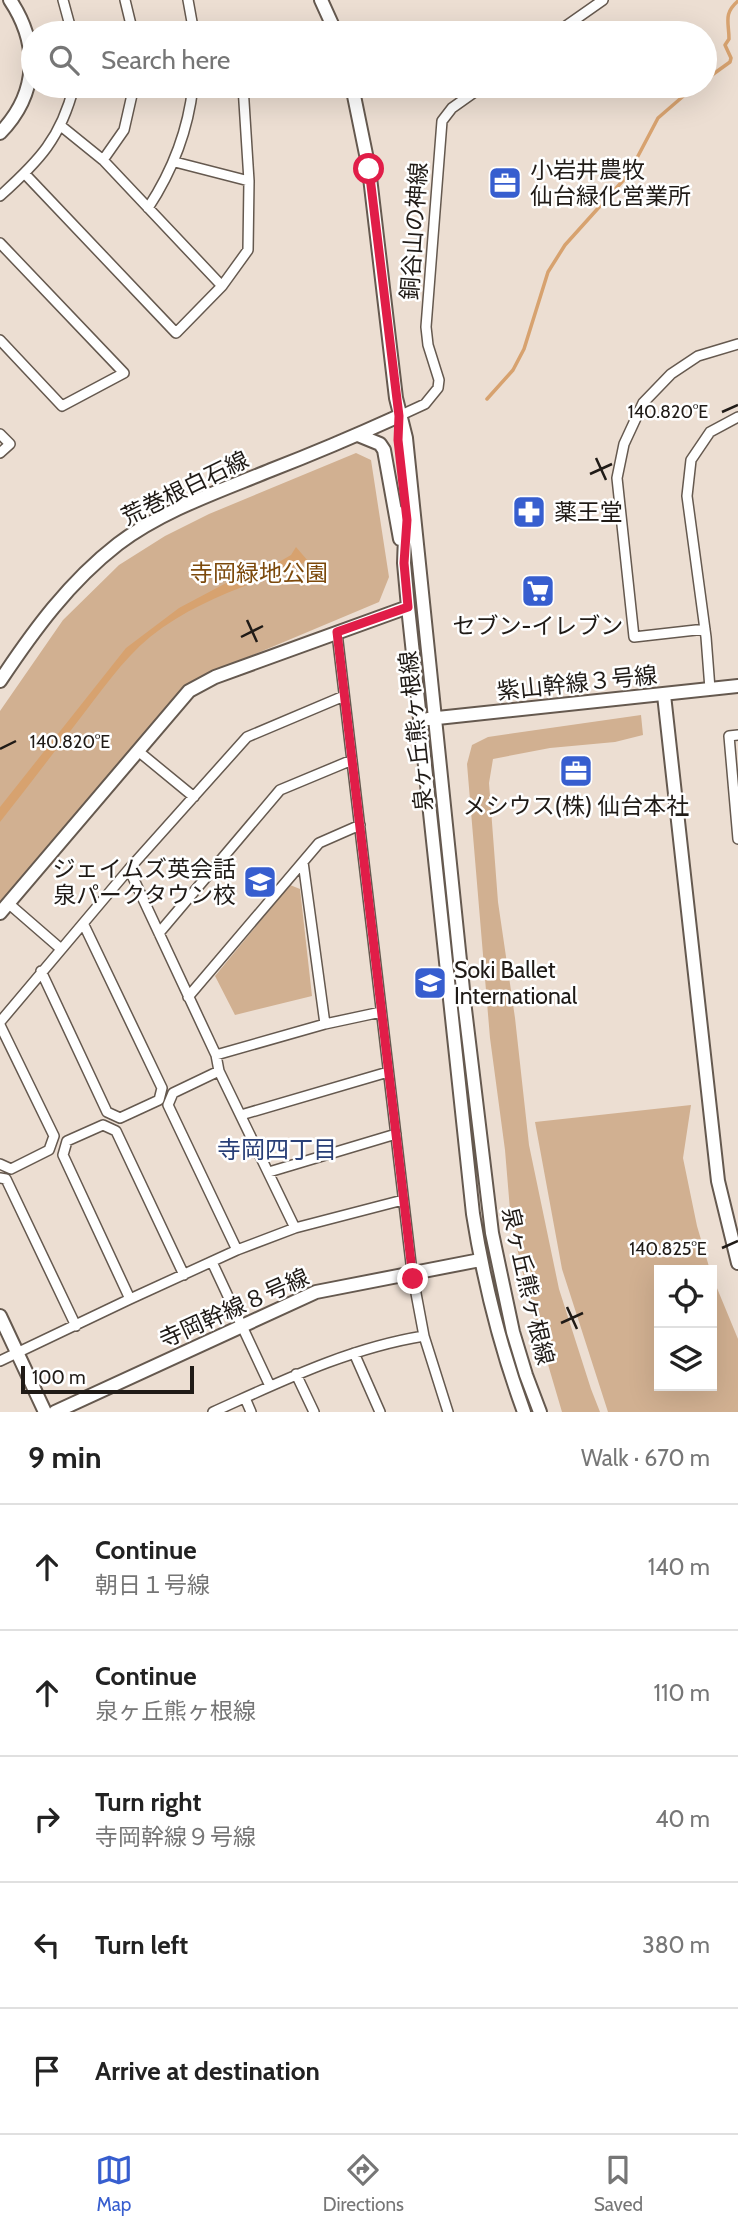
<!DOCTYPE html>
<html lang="en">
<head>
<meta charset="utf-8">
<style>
  :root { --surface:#fff; --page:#f6f6f6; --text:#222; --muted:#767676; --line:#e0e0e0; --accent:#375ecf }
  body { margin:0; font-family:Cabin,"Noto Sans JP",sans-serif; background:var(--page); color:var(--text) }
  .controls { position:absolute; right:21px; bottom:21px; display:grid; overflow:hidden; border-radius:0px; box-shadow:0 7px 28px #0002 }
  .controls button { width:63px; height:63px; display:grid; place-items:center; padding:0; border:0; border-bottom:2px solid var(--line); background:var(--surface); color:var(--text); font:35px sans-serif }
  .scale { position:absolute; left:21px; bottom:18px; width:173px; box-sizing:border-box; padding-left:7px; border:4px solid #201b17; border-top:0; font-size:19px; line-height:24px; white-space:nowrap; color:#201b17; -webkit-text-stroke:5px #fff; paint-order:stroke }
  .stop { position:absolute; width:21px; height:21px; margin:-16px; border:5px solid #e11d48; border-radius:50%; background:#fff }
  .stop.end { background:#e11d48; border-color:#fff; box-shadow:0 2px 7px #0008 }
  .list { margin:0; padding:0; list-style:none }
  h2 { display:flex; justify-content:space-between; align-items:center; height:91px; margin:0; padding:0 28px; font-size:30px }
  h2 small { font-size:23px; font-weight:400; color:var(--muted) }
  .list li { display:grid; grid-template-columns:46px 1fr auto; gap:21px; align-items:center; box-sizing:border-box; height:126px; padding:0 28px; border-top:2px solid var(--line) }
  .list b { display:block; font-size:26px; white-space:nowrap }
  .list p { margin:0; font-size:23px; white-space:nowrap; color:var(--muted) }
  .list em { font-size:23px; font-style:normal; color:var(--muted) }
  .icon { flex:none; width:38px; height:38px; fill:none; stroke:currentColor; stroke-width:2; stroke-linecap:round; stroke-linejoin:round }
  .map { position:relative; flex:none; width:738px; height:1412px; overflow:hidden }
  .search { position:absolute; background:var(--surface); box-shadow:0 7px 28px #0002; left:21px; right:21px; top:21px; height:77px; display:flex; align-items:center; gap:18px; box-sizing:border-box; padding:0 24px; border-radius:38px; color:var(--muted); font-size:26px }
  .sheet { height:721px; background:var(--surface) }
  nav { display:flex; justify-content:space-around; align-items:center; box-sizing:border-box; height:98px; border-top:2px solid var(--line); background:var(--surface); font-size:19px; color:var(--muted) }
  nav a { display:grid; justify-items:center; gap:4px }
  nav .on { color:var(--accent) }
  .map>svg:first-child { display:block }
</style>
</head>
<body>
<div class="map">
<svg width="738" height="1412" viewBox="0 0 738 1412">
  <rect width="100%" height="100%" fill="#ecded2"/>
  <!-- green -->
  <path fill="#d1b091" d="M356,453L371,460L389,577L379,602L217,670L186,687L0,907V711L63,620L119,565L165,536L209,514Z
    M641,715L643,735L615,742L550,748L493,759L489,783L498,902L515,1018L529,1145L559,1289L591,1389L600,1412H562L529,1300L511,1222L505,1150L490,1038L467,764L472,745L488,737Z
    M290,885L300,889L312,996L235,1015L215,976Z
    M691,1105L683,1158L697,1226L710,1270H659V1386H712V1276L738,1339V1412H608L562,1269L535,1122Z"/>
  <!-- water -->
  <path fill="#d7a26f" d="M296,547L308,561C254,584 197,599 150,637C122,660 100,693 78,721C52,755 26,789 0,822V807L126,648L179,608L228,582L279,562L291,555Z"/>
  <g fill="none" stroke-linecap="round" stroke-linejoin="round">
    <!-- stream -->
    <path stroke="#d7a26f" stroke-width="3.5" d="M705,80L730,62L731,58L725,45L729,39C729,22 723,14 738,1
      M487,399L513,370L524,349L548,272L565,245L628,175L658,118L695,86"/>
    <defs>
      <path id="street" d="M63,0L72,33
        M125,0L133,33
        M188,0L194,33
        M556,33L603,0
        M61,126L103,160L222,286
        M103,160L124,130L134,86
        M175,162L249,181
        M25,174L176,333L222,286L248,250L249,181L243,86
        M0,196C39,161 61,138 74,86
        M148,208C173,170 188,132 193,86
        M0,243L124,373L62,406L0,340
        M399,416L425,404L438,388L439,380L428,345L426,327L442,121L452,108L483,86
        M0,434L10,444L0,453
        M705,629L634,637L617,478L624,444L643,403L671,374L698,356L738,344
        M337,633L412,1272L424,1336L448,1412
        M710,689L706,637L687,496L691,460L710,432L738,417
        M738,735L729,736L738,839
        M138,751L194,797
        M303,862L325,1024
        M129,869L216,1055L219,1071L295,1228L403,1200
        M8,903L61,949
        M159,933L280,790L352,760
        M41,971L107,1112L120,1118L159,1100L162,1088L84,925
        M188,997L319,843L360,825
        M0,1022L129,869L247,737L344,696
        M0,1025L54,1136L49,1150L11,1169L0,1164
        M216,1055L325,1024L381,1012
        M219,1071L173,1093L168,1105L237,1250
        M241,1115L388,1072
        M269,1172L396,1134
        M0,1178L6,1179L76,1326
        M212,1262L270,1386
        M130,1299L63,1155L67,1141L103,1125L116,1131L184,1275
        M354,1353L380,1412
        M0,1361L130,1299L237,1250L295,1228
        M296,1374L314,1412
        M245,1398L251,1412
        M213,1412C282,1381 349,1348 424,1336"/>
      <path id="secondary" d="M321,0L336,33
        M352,86L369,169L396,398L406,438L465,1009L492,1233L513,1332L526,1375L540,1412
        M0,133C38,94 40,45 10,0
        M358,435L380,444L384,450L400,539
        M406,510L404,563L408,607L473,1214C484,1283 500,1347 524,1412
        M0,681C34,630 69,582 118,544C163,510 220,491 271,470C315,453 357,435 399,416
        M664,695L718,1181L738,1263
        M428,719L738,686
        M0,913L189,691L215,677L408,607
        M0,1316L45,1412
        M55,1412L316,1292L480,1260"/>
    </defs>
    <!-- street casing -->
    <use href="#street" stroke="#65594f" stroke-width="12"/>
    <!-- secondary casing -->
    <use href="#secondary" stroke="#65594f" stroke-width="16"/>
    <!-- street -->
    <use href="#street" stroke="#fff" stroke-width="9"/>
    <!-- secondary -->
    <use href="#secondary" stroke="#fff" stroke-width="12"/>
  </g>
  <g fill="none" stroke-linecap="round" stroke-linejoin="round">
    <!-- route -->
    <path stroke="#e11d48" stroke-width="9" d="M369,169L399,416L398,440L407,520L404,563L408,607L337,632L413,1279"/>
  </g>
  <!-- ticks -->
  <path fill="none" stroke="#201b17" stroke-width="2.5" d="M722,412L738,405M596,458L606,480M590,474L612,464M247,620L257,642M241,637L263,626M0,749L16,741M722,1248L738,1241M567,1307L577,1329M561,1323L583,1313"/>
  <!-- icons -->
  <defs>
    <symbol id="office-square" viewBox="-11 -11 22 22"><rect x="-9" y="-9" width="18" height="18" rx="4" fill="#375ecf" stroke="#fff"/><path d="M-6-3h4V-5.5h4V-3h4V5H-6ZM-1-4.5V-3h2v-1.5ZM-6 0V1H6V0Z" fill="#fff"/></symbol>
    <symbol id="pharmacy-square" viewBox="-11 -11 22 22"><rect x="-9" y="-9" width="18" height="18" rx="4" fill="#375ecf" stroke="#fff"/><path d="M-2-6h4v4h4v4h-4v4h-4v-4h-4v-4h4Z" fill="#fff"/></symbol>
    <symbol id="supermarket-square" viewBox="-11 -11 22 22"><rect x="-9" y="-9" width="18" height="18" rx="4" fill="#375ecf" stroke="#fff"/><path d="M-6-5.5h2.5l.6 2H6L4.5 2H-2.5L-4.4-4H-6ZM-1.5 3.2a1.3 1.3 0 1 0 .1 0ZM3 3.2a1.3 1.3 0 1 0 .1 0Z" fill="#fff"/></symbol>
    <symbol id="school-square" viewBox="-11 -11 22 22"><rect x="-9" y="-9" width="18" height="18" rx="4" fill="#375ecf" stroke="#fff"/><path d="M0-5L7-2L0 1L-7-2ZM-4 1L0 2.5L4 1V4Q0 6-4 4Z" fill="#fff"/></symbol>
  </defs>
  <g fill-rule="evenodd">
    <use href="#office-square" x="486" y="164" width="38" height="38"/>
    <use href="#pharmacy-square" x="510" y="493" width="38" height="38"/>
    <use href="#supermarket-square" x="519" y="572" width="38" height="38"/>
    <use href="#office-square" x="557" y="752" width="38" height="38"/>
    <use href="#school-square" x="241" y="863" width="38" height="38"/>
    <use href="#school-square" x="411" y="964" width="38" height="38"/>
  </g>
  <g text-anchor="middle" stroke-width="5" stroke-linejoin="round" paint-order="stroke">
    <!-- poi labels -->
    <g font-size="23" fill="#201b17" stroke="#fff" text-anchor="start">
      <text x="530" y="178">小岩井農牧<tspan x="530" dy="26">仙台緑化営業所</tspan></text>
      <text x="554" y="520">薬王堂</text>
      <text x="538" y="634" text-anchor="middle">セブン-イレブン</text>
      <text x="576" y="814" text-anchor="middle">メシウス(株) 仙台本社</text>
      <text x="236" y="877" text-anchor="end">ジェイムズ英会話<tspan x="236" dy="26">泉パークタウン校</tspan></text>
      <text x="454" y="978">Soki Ballet<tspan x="454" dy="26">International</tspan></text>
    </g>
    <!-- street labels -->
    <g font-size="23" fill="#201b17" stroke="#fff">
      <text transform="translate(414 231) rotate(-86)" y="8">銅谷山の神線</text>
      <text transform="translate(185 488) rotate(-26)" y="8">荒巻根白石線</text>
      <text transform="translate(577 683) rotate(-6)" y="8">紫山幹線３号線</text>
      <text transform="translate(416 731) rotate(-96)" y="8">泉ヶ丘熊ヶ根線</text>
      <text transform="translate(528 1286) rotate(77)" y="8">泉ヶ丘熊ヶ根線</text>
      <text transform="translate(234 1308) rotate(-24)" y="8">寺岡幹線８号線</text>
    </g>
    <!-- park labels -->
    <g font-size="23" fill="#7c490b" stroke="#fff">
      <text x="259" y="581">寺岡緑地公園</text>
    </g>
    <!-- neighbourhood labels -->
    <g font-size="24" fill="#293f77" stroke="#fff">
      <text x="277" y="1158">寺岡四丁目</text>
    </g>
  </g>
  <g font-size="18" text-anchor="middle" fill="#201b17" stroke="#fff" stroke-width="5" stroke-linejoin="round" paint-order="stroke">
    <text x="668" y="418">140.820°E</text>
    <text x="70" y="748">140.820°E</text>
    <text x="668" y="1255">140.825°E</text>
  </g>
</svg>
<div class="controls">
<button><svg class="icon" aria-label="locate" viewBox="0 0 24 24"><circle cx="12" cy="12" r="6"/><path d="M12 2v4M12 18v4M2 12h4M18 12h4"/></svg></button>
<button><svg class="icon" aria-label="layers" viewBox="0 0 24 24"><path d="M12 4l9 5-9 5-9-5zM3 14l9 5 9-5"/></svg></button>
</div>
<div class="scale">100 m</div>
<div class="stop" style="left:369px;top:169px"></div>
<div class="stop end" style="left:413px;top:1279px"></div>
<div class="search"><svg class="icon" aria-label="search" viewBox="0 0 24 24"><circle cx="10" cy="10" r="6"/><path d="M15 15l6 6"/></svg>Search here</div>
</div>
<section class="sheet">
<h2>9 min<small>Walk · 670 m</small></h2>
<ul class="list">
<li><svg class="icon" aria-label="ahead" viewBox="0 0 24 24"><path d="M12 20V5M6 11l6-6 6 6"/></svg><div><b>Continue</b><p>朝日１号線</p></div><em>140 m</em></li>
<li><svg class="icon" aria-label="ahead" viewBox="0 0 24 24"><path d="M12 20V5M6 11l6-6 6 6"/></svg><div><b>Continue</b><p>泉ヶ丘熊ヶ根線</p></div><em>110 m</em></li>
<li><svg class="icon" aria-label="right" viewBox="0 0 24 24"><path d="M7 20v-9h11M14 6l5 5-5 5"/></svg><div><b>Turn right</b><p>寺岡幹線９号線</p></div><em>40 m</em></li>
<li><svg class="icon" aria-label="left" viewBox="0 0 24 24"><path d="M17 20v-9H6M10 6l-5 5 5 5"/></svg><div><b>Turn left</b></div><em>380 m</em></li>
<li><svg class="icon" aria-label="arrive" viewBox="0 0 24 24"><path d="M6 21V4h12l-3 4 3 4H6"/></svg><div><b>Arrive at destination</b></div></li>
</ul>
</section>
<nav>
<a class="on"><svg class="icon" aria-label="map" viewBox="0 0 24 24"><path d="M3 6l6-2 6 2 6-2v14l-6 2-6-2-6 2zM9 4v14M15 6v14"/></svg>Map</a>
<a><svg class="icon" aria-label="directions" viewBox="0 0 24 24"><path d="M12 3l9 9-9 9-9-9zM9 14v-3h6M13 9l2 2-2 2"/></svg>Directions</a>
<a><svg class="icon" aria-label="saved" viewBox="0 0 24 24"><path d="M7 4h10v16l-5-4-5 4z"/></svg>Saved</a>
</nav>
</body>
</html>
